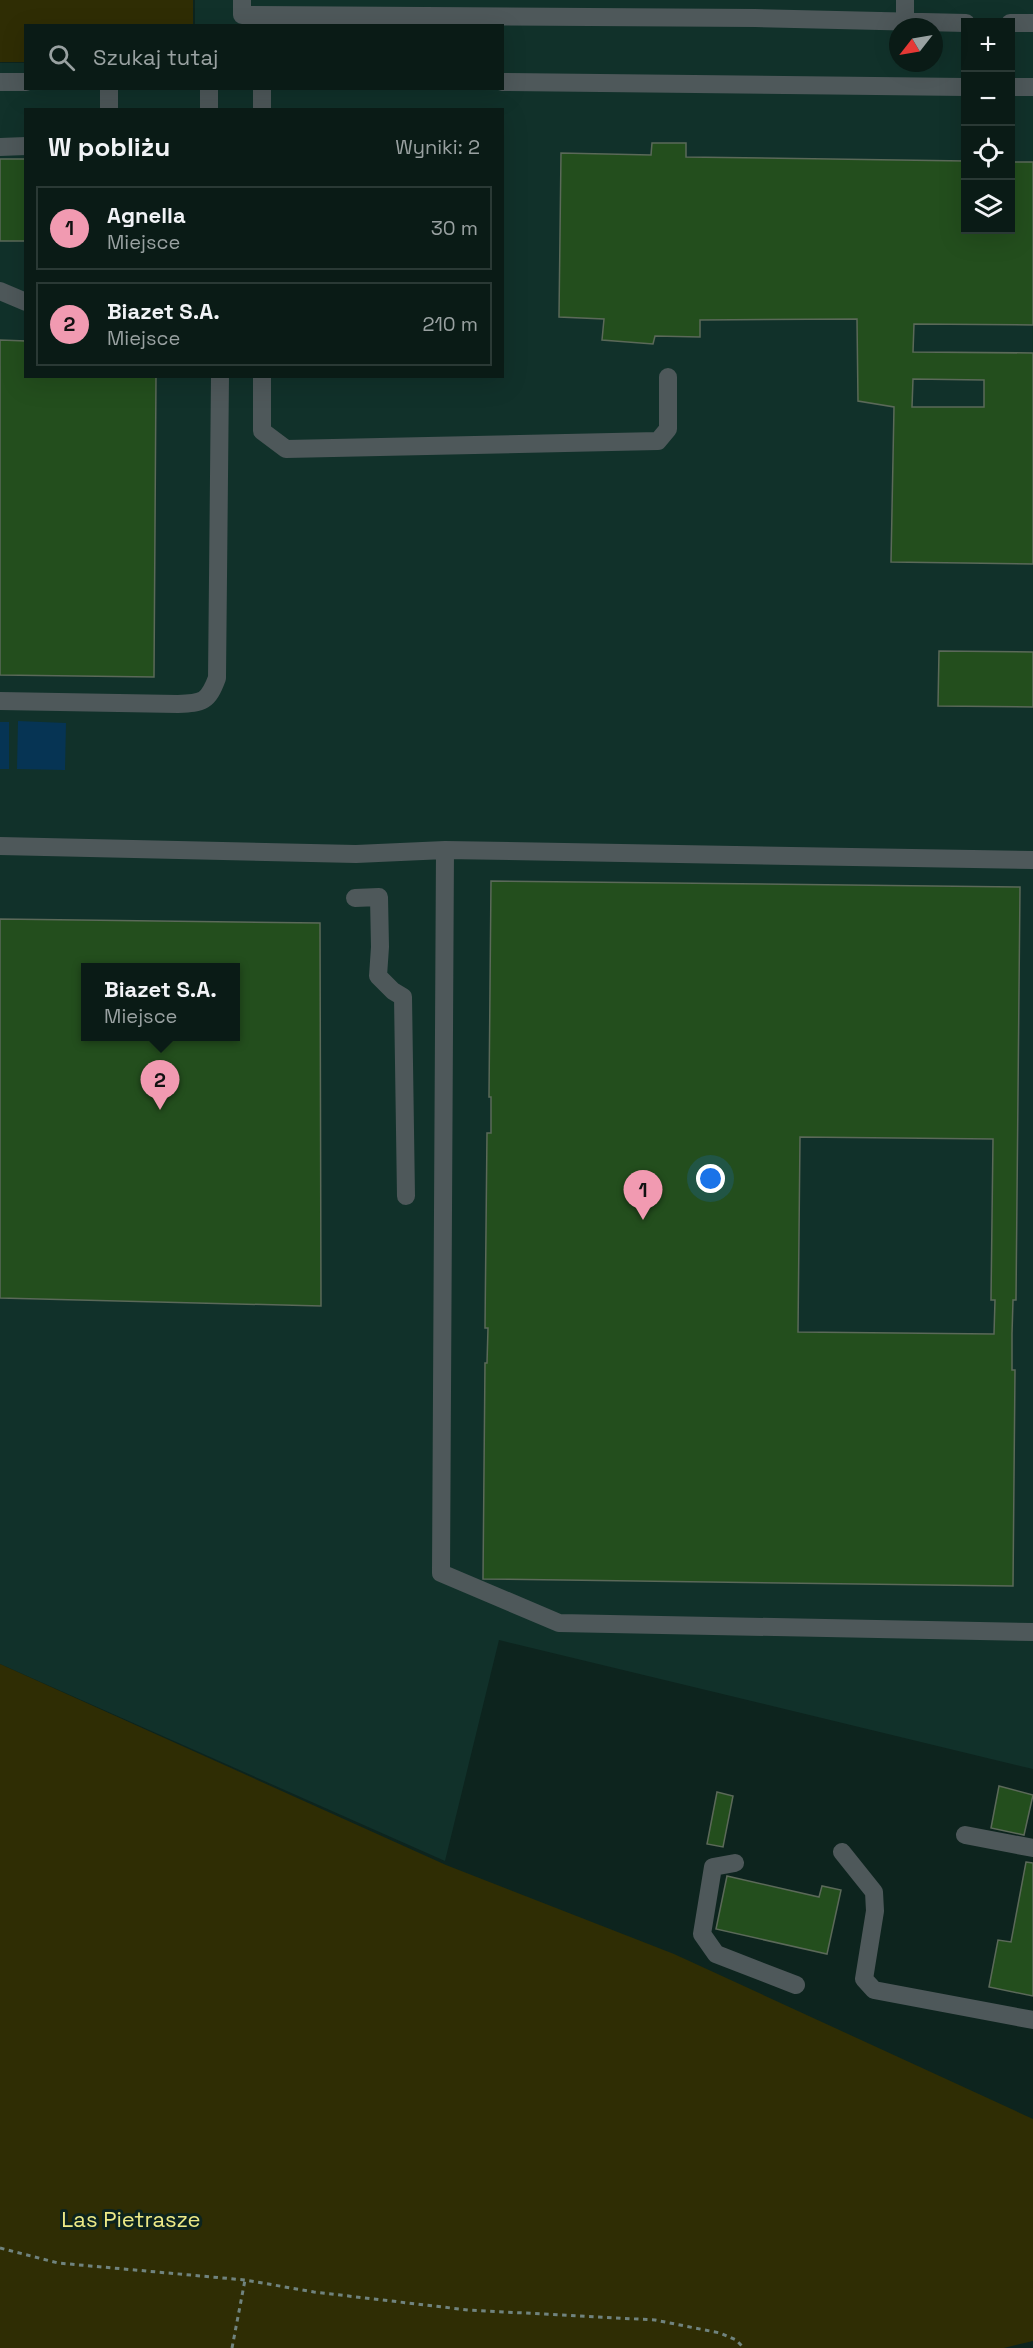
<!DOCTYPE html>
<html lang="pl">
<head>
<meta charset="utf-8">
<style>
  :root { --surface:#0a1b16; --page:#13241f; --text:#f1f3f6; --muted:#99a1a1; --line:#2a3935; --accent:#f19ab1 }
  body { margin:0; font-family:"Space Grotesk",sans-serif; background:var(--page); color:var(--text) }
  .controls { position:absolute; right:18px; top:18px; display:grid; overflow:hidden; border-radius:0px; box-shadow:0 6px 24px #0002 }
  .controls button { width:54px; height:54px; display:grid; place-items:center; padding:0; border:0; border-bottom:2px solid var(--line); background:var(--surface); color:var(--text); font:30px sans-serif }
  .compass { position:absolute; left:889px; top:18px; width:54px; height:54px; border-radius:50%; background:var(--surface); box-shadow:0 6px 24px #0002; rotate:239deg }
  .you { position:absolute; left:711px; top:1179px; width:21px; height:21px; margin:-15px; border:4px solid #fff; border-radius:50%; background:#1a73e8; box-shadow:0 0 0 9px #1a73e833 }
  .badge { display:grid; place-items:center; width:39px; height:39px; border-radius:50%; background:var(--accent); color:#111; font-size:20px; font-weight:700 }
  .pin { position:absolute; translate:-50% -50px; filter:drop-shadow(0 2px 3px #0008) }
  .pin::after { content:''; position:absolute; top:32px; width:21px; height:18px; background:inherit; clip-path:polygon(0 0,100% 0,50% 100%) }
  .popup { position:absolute; left:81px; top:963px; width:159px; height:78px; box-sizing:border-box; display:grid; place-content:center; border-radius:0px; background:var(--surface); filter:drop-shadow(0 2px 4px #0005); font-size:20px; white-space:nowrap; color:var(--muted) }
  .popup b { font-size:22px; color:var(--text) }
  .popup::after { content:''; position:absolute; left:50%; top:100%; margin-left:-12px; border:12px solid transparent; border-top-color:var(--surface) }
  .list { margin:0; padding:0; list-style:none }
  h2 { display:flex; justify-content:space-between; align-items:center; height:78px; margin:0; padding:0 24px; font-size:26px }
  h2 small { font-size:20px; font-weight:400; color:var(--muted) }
  .list li { display:grid; grid-template-columns:39px 1fr auto; gap:18px; align-items:center; box-sizing:border-box; height:84px; margin:0 12px 12px; padding:0 12px; border:2px solid var(--line); border-radius:0px }
  .list b { display:block; font-size:22px; white-space:nowrap }
  .list p { margin:0; font-size:20px; white-space:nowrap; color:var(--muted) }
  .list em { font-size:20px; font-style:normal; color:var(--muted) }
  .icon { flex:none; width:33px; height:33px; fill:none; stroke:currentColor; stroke-width:2; stroke-linecap:round; stroke-linejoin:round }
  .map { position:relative; flex:none; width:1033px; height:2348px; overflow:hidden }
  .search { position:absolute; background:var(--surface); box-shadow:0 6px 24px #0002; left:24px; top:24px; width:480px; height:66px; display:flex; align-items:center; gap:15px; box-sizing:border-box; padding:0 21px; border-radius:0px; color:var(--muted); font-size:22px }
  .panel { position:absolute; background:var(--surface); box-shadow:0 6px 24px #0002; left:24px; top:108px; width:480px; height:270px; border-radius:0px }
  .map>svg:first-child { display:block }
</style>
</head>
<body>
<div class="map">
<svg width="1033" height="2348" viewBox="0 0 1033 2348">
  <rect width="100%" height="100%" fill="#0d241e"/>
  <!-- built -->
  <path fill="#11312a" fill-rule="evenodd" d="M195,0H1033V1769L499,1640L445,1861L0,1664V63H25L26,88H502V26L195,25ZM966,22H1010V230H966ZM898,27H934V63H898ZM26,110H502V376H26ZM85,968H235V1036H85Z"/>
  <!-- green -->
  <path fill="#2f2d04" d="M0,0H193V25L26,26L25,62H0Z
    M0,1664L446,1865L674,1954L1033,2119V2341L1004,2348H0Z"/>
  <!-- water -->
  <path fill="#063454" d="M18,721L66,723L65,770L17,769Z
    M0,722H9V769H0Z"/>
  <!-- building -->
  <path fill="#234e1d" stroke="#5b6959" stroke-width="1.5" fill-rule="evenodd" d="M652,143H686V157L966,161V230H1011V162H1033V325L914,324L913,352L1033,353V564L891,562L894,407L858,401L857,319L700,320V337L655,336L653,344L602,340L604,319L559,317L561,153L651,155ZM913,379L984,380V407H912Z
    M0,159H26V241H0Z
    M0,340L26,341V376H156L154,677L0,675Z
    M939,651L1033,652V707L938,706Z
    M491,881L1020,887L1016,1300H1013L1012,1334V1370H1015L1013,1586L483,1579L485,1363H487L488,1328H485L487,1133H491V1097H489ZM800,1137L993,1139L991,1300H995L994,1334L798,1332Z
    M0,919L320,923L321,1306L0,1298ZM85,968H235V1036H85Z
    M999,1786L1033,1795L1024,1835L991,1828Z
    M717,1792L733,1796L723,1847L707,1844Z
    M1026,1862L1033,1863V1996L989,1987L998,1940L1011,1942Z
    M727,1876L819,1897L822,1886L841,1890L827,1954L716,1929Z"/>
  <g fill="none" stroke-linecap="round" stroke-linejoin="round">
    <!-- path -->
    <path stroke="#70837e" stroke-width="3" stroke-dasharray="4.5 4.5" stroke-linecap="butt" d="M0,2248L58,2263L245,2280L314,2292L468,2310L655,2320L720,2333L736,2340L744,2348
      M232,2348L245,2280"/>
    <!-- minor -->
    <path stroke="#4e585a" stroke-width="18" d="M242,0V15L755,18L966,23
      M905,23V0
      M1010,23H1033
      M0,82H26
      M502,82L966,87
      M1010,87H1033
      M109,110V88
      M209,110V88
      M262,110V88
      M0,147L26,146
      M0,291L26,302
      M262,376V431L286,449L658,441L668,429V377
      M0,701L178,704C203,703 208,702 217,678L220,376
      M0,846L356,854L445,850L1033,860
      M445,850L441,1573L559,1623L1033,1632
      M355,898L379,897L380,947L378,976L393,991L403,997L406,1196
      M965,1835L1033,1848
      M842,1852L874,1892L875,1911L864,1979L874,1990L1033,2020
      M735,1863L713,1867L702,1934L716,1954L796,1985"/>
  </g>
  <g text-anchor="middle" stroke-width="6" stroke-linejoin="round" paint-order="stroke">
    <!-- park labels -->
    <g font-size="22" fill="#eeea87" stroke="#0d241e">
      <text x="131" y="2227">Las Pietrasze</text>
    </g>
  </g>
</svg>
<div class="controls">
<button>+</button>
<button>−</button>
<button><svg class="icon" aria-label="locate" viewBox="0 0 24 24"><circle cx="12" cy="12" r="6"/><path d="M12 2v4M12 18v4M2 12h4M18 12h4"/></svg></button>
<button><svg class="icon" aria-label="layers" viewBox="0 0 24 24"><path d="M12 4l9 5-9 5-9-5zM3 14l9 5 9-5"/></svg></button>
</div>
<svg class="compass" viewBox="-18 -18 36 36"><path d="M0-13l5 13h-10z" fill="#e53935"/><path d="M0 13l5-13h-10z" fill="#99a1a1"/></svg>
<div class="you"></div>
<div class="pin badge" style="left:643px;top:1220px">1</div>
<div class="pin badge" style="left:160px;top:1110px">2</div>
<div class="popup"><b>Biazet S.A.</b>Miejsce</div>
<div class="search"><svg class="icon" aria-label="search" viewBox="0 0 24 24"><circle cx="10" cy="10" r="6"/><path d="M15 15l6 6"/></svg>Szukaj tutaj</div>
<section class="panel">
<h2>W pobliżu<small>Wyniki: 2</small></h2>
<ul class="list">
<li><span class="badge">1</span><div><b>Agnella</b><p>Miejsce</p></div><em>30 m</em></li>
<li><span class="badge">2</span><div><b>Biazet S.A.</b><p>Miejsce</p></div><em>210 m</em></li>
</ul>
</section>
</div>
</body>
</html>
